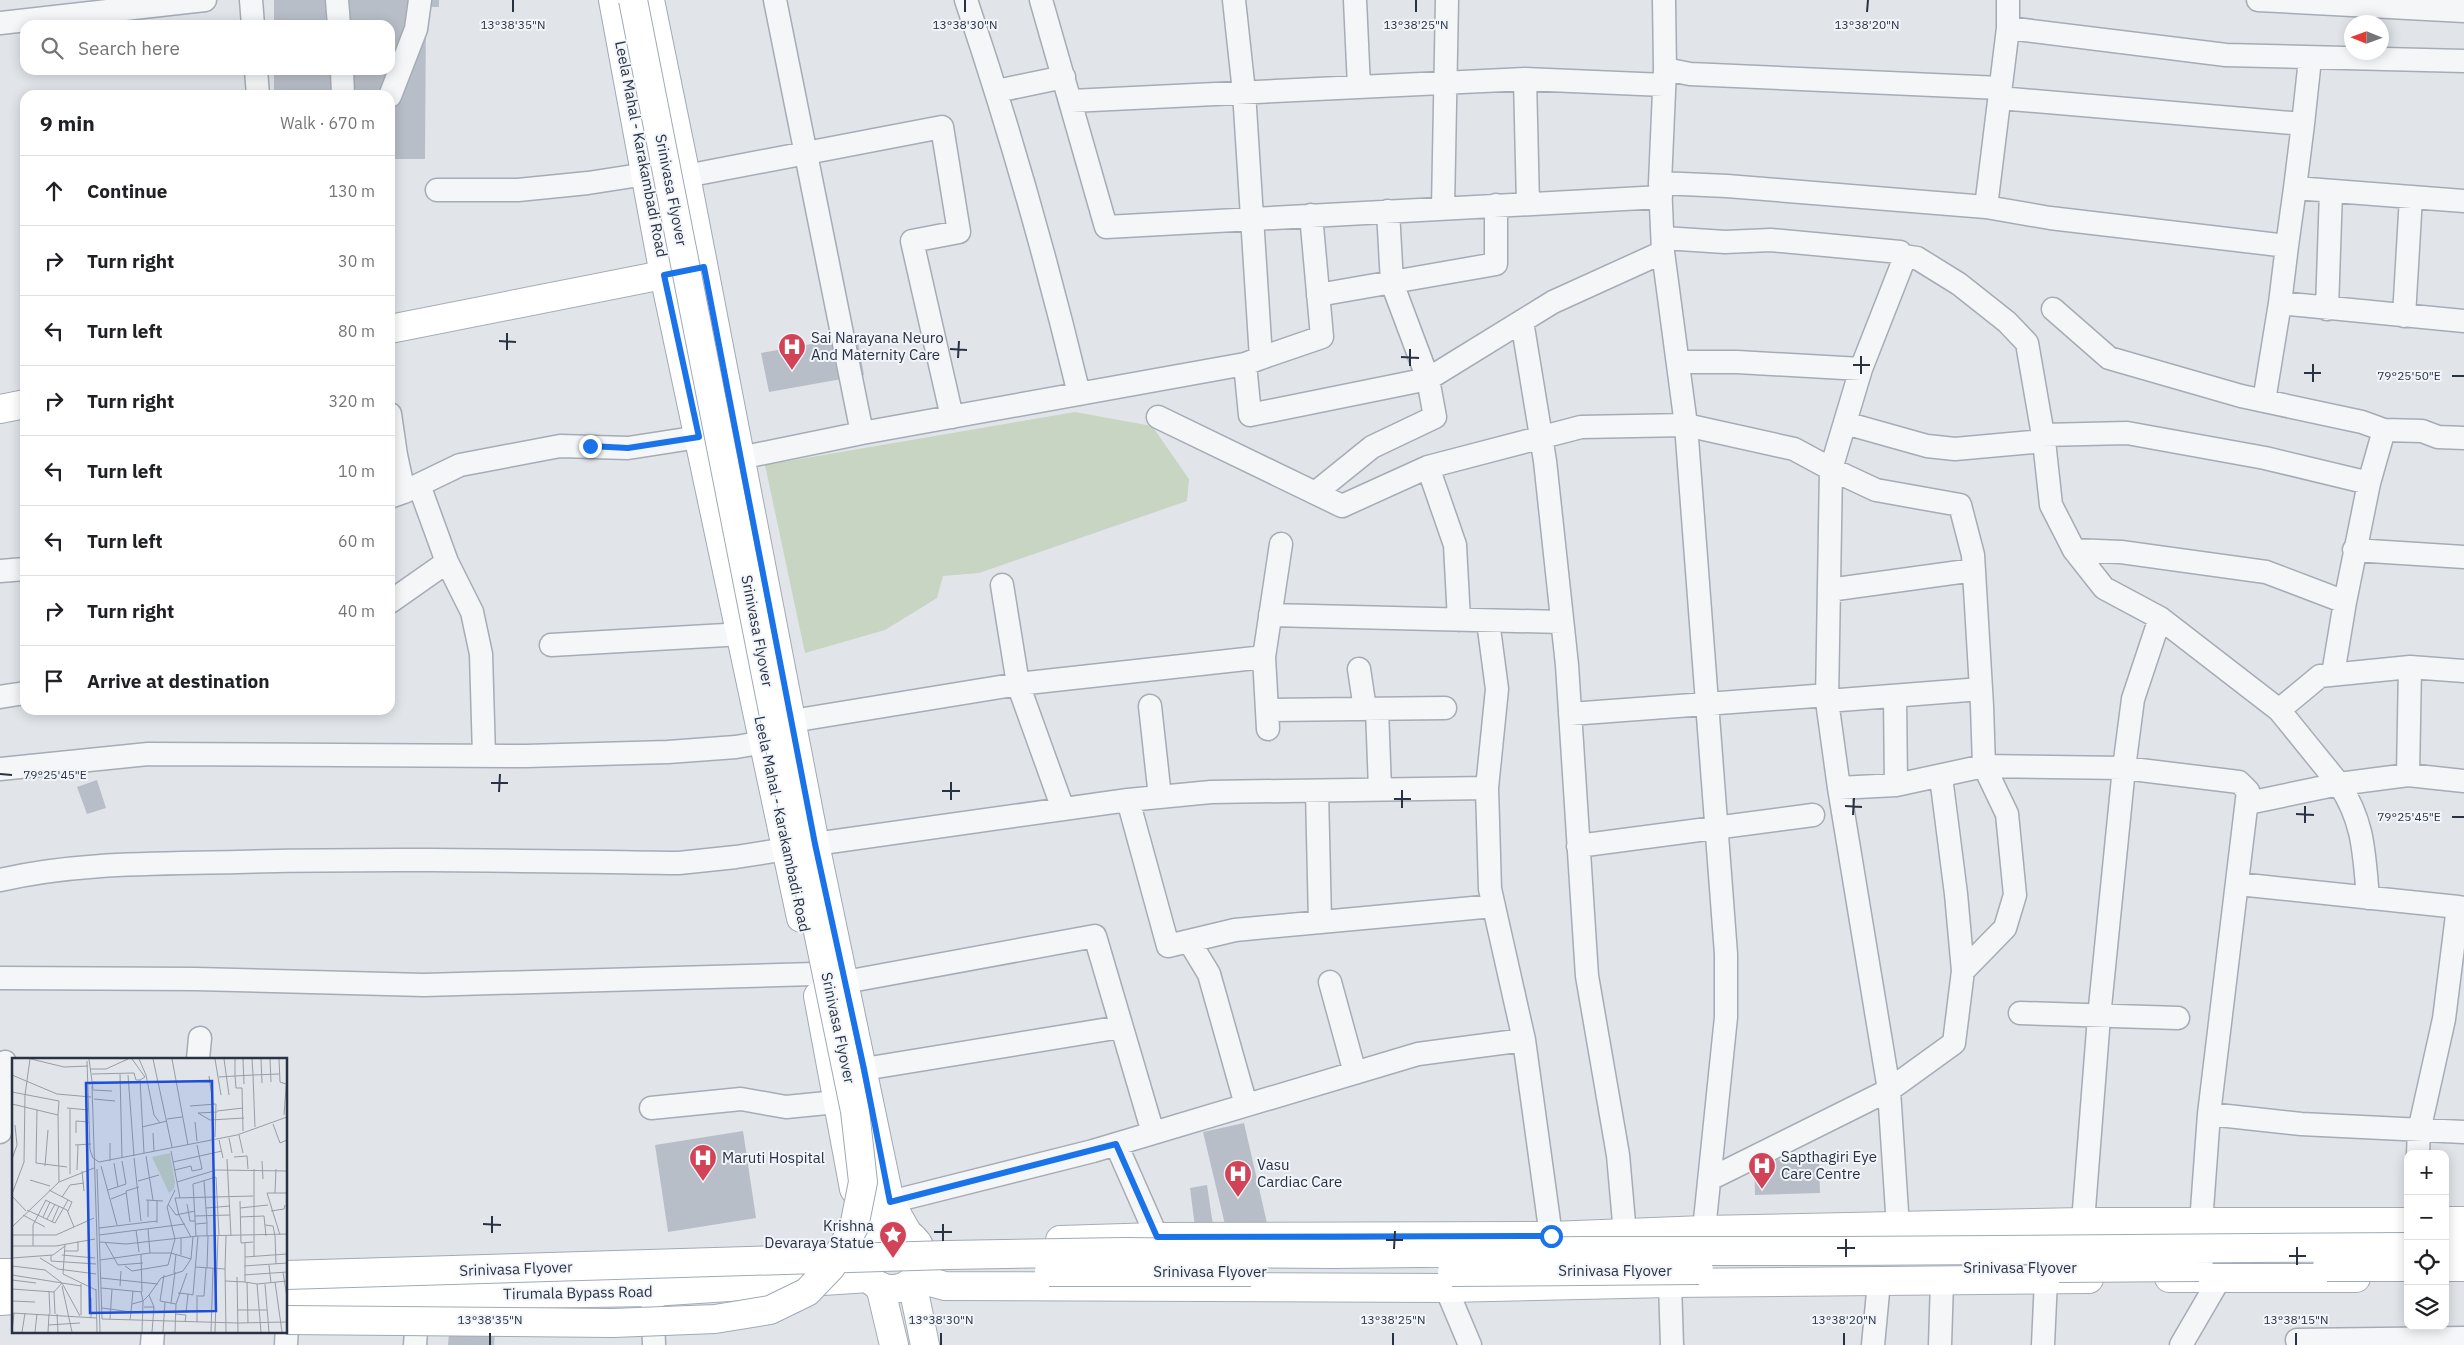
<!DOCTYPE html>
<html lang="en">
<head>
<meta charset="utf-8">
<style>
  :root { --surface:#fff; --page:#f2f2f2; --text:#202124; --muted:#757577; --line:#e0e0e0 }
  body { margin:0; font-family:"IBM Plex Sans",sans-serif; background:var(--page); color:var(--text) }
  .controls { position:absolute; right:15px; bottom:15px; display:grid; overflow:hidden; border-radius:10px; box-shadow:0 2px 12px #0003 }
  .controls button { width:45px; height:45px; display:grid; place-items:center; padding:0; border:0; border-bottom:1px solid var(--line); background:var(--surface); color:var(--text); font:25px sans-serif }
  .compass { position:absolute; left:2344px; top:15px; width:45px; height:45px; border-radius:50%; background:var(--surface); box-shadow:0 2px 12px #0003; rotate:271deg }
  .stop { position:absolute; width:15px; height:15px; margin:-11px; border:4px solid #1a73e8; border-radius:50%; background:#fff }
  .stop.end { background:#1a73e8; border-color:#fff; box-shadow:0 1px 5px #0008 }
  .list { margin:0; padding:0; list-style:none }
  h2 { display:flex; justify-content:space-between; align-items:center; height:65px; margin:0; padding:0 20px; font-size:21px }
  h2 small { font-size:16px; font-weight:400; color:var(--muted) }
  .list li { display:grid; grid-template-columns:32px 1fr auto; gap:15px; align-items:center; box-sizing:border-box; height:70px; padding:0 20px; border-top:1px solid var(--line) }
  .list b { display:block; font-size:19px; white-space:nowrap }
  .list em { font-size:16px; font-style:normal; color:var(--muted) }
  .icon { flex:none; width:28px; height:28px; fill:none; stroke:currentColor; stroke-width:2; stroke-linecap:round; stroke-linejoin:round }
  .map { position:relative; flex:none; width:2464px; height:1345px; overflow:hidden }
  .search { position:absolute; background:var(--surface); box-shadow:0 2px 12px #0003; left:20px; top:20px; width:375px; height:55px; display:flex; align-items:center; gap:12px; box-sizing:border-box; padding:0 18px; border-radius:15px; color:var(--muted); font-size:19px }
  .panel { position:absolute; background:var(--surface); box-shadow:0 2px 12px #0003; left:20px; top:90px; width:375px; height:625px; border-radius:15px }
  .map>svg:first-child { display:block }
</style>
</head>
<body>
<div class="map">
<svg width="2464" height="1345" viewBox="0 0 2464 1345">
  <rect width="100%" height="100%" fill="#e1e5ea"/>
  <!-- green -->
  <path fill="#c7d5c2" d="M1075,412L1152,426L1189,479L1187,501L979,573L943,576L937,598L885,630L805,653L765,465Z"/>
  <!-- building -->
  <path fill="#b8bec8" d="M274,0H439V7H426L425,159H390V95H274V70H390V25H274Z
    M857,336L864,375L769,392L761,353Z
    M97,780L106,808L87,814L77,787Z
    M1244,1123L1267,1223L1227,1233L1203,1132Z
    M743,1131L756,1218L668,1232L655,1145Z
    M1819,1158L1820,1193L1755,1195L1754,1160Z
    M1207,1185L1213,1225L1195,1227L1190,1188Z
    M449,1332L495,1334L494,1345H448Z"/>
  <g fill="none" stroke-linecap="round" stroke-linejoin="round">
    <defs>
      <path id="street" d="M251,0L253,25
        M337,0L339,25
        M775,0L862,433
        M966,0C1010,130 1047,261 1079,394
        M1041,0L1106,227L1661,197
        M1355,0L1359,87
        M1664,0L1665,69L1660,183L1663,252L1686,425L1726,954V1017L1704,1230
        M2258,0L2464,11
        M0,23L205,0
        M2008,28L2226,55L2464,61
        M1665,69L1690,74L2000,88
        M256,70L258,95
        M342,70L343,95
        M997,91L1064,77
        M390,96L416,29L420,0
        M1999,98L2303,124L2295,188
        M1071,101L1525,79
        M2303,124L2310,59
        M686,176L942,127L959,232L912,241L952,417
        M1660,183L1727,186L1986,207L2050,218L2287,246L2280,303
        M437,190H518L588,183L646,174
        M1528,204L1525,79L1664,85
        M1986,207L2008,28V0
        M1443,208L1447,0
        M1664,238L1725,242L1771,240L1900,252L1903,256V262L1861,369L1831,469L1827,701L1839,788L1889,1090L1898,1227
        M2287,246L2295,188L2464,201
        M1903,256L1917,258L1959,284L2007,322L2027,343L2044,441L2051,505L2074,550L2104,588L2160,618L2279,710L2320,676L2410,667L2408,775
        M1318,295L1496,264V205
        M2053,309L2109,358L2241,396L2362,422L2384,430L2422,431L2438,437L2464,438
        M2327,309L2331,191
        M2404,316L2411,197
        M1522,321L1545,461L1567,665L1587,976L1618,1155L1625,1234
        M1261,358L1322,337L1311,215
        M1679,362H1737L1861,369
        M1245,364L1250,415L1428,379L1553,302L1663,252
        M2264,401L2280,303L2464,321
        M390,414L396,455L404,492
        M1158,417L1342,506L1428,467L1581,427L1686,425L1794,449L1831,469L1876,490L1960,505L1973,555L1982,706L1984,766L2007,814L2015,895L2005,928L1963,971
        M1845,423L1927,446L1955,449L2044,441
        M2043,435L2127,433L2265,458L2369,483
        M740,458L862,433L1245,364L1261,358L1244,92L1234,0
        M1428,467L1455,545L1459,620
        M419,485L447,562L472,612L481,654L484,756
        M1315,493L1372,447L1435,417L1428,379L1392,283L1388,211
        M390,497L404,492L460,465L560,446L628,448L699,437
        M2074,550L2121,552L2266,572L2345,602L2369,483L2384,430
        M2354,550L2464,557
        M0,571L25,569
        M1002,585L1018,684L1063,809
        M1829,590L1974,570
        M390,602L447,562
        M1270,615L1562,622
        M1488,621L1497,689L1487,788L1490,889L1524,1040L1551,1236
        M551,645L743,634
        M2410,667L2464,671
        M1359,669L1365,709
        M2333,674L2345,602
        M1895,696L1896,785
        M0,697L25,693
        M1827,701L1981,689
        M1150,706L1160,797
        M1377,709L1380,789
        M1267,710L1445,708
        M2279,710L2339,784L2408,775L2464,781
        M1570,714L1828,695
        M792,721L1018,684L1264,657
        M1268,729L1264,657L1281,544
        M0,769L148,754L526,756L668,752L736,747L764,742
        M1839,788L1896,785L1984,766L2124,768L2239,782L2248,791L2209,1114L2201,1223
        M1317,791L1320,922
        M1128,800L1168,946L1235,930L1494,906
        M2248,803L2339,784C2364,822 2364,853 2368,898
        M815,844L1128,800L1211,792L1487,788
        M1578,846L1813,815
        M0,880C78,862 157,864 237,862C384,858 532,861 679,863L736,857L787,849
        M2238,884L2458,907
        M1189,941L1209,974L1246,1105
        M0,978L196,979L424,985L814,974
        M845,982L1095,936L1153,1133
        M1330,982L1355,1073
        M2020,1013L2178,1018
        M198,1059L200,1038
        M864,1069L1121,1027
        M651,1108L741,1099L786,1107L837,1102
        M2209,1114L2301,1124L2464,1132
        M0,1132L5,1062
        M1116,1144L1157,1237
        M2418,1154L2419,1131L2444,1019L2458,907L2464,908
        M1710,1179L1889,1090L1954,1043L1963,971L1956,894L1941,777
        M890,1202L1093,1151L1418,1054L1524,1040
        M2083,1222L2099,1017L2124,768L2133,699L2160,618
        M1670,1283L1672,1345
        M1446,1288L1470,1345
        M652,1292L654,1345
        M2297,1340L2464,1338
        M152,1345L153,1331
        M286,1345L288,1304
        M415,1345L418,1304
        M1873,1345L1879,1282
        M1940,1345L1942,1281
        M2043,1345L2046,1279
        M2181,1345L2220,1278"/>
      <path id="secondary" d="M390,329L688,270
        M0,409L25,404
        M2445,1221H2464
        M1060,1240L1157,1237L1551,1236L1704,1230L2083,1222H2408
        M0,1273H14
        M916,1278L945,1286L1446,1288L1670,1283L2089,1279
        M2169,1278H2356
        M912,1282L925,1345
        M880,1286L894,1345
        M286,1298L652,1292L869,1278"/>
      <path id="primary" d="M613,0L664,275L801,918
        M650,0L686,176L815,844L890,1202L907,1232
        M818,996L854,1189L882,1231
        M862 1259a30 30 0 1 1 60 0a30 30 0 1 1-60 0Z
        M2445,1247H2464
        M2445,1267H2464
        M0,1301L14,1300"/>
    </defs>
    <!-- street casing -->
    <use href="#street" stroke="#a6acb5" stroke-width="25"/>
    <!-- secondary casing -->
    <use href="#secondary" stroke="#a6acb5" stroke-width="30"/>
    <!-- primary casing -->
    <use href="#primary" stroke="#a0a9b7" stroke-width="30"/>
    <!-- street -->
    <use href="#street" stroke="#f4f6f8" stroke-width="22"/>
    <!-- secondary -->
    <use href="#secondary" stroke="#fff" stroke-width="28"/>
    <!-- primary -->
    <use href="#primary" stroke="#fff" stroke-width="28"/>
    <defs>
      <path id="primary-bridge" d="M2327,1267H2408
        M2059,1268L2199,1267
        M1049,1272H1251
        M1452,1272L1699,1270
        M286,1275L948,1255L1125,1252L1334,1254L1583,1251H1843L2408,1247
        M286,1320L613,1323L715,1319L770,1310L807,1292L831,1267L854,1227L863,1182L855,1111L781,752L633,0"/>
    </defs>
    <!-- primary-bridge casing -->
    <use href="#primary-bridge" stroke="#a0a9b7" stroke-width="30" stroke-linecap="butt"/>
    <!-- primary-bridge -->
    <use href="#primary-bridge" stroke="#fff" stroke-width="28"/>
  </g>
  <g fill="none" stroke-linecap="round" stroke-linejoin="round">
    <!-- route -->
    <path stroke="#1a73e8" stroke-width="6" d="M590,446L628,448L699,437L664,275L704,267L815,844L864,1069L890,1202L1116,1144L1157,1237L1551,1236"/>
  </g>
  <!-- ticks -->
  <path fill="none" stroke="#293243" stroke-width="2" d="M513,12V0M965,12V0M1416,12V0M1867,12L1868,0M499,341L516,342M950,349L967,350M507,350V333M1401,357L1419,358M958,358L959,341M1853,365H1870M1410,366V349M2304,373H2321M1861,374V356M2452,376H2464M2313,382V364M0,774L12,775M491,783H508M942,791H960M499,792L500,774M1394,799H1411M951,800V782M1845,806L1862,807M1402,808V790M2296,814L2314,815M1853,815L1854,798M2452,817H2464M2305,823V806M483,1224L501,1225M934,1232H952M492,1233V1216M1386,1240H1403M943,1241V1224M1837,1248H1855M1394,1249L1395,1231M2289,1256H2306M1846,1257V1239M2297,1265V1247M490,1345V1333M941,1345V1333M1393,1345V1333M1844,1345V1333M2296,1345V1333"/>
  <!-- icons -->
  <defs>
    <symbol id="hospital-pin" viewBox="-11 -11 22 30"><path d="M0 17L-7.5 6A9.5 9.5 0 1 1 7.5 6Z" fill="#d34358" stroke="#f1f4f8"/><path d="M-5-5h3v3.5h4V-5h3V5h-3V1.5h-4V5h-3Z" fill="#fff"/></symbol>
    <symbol id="sight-pin" viewBox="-11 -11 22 30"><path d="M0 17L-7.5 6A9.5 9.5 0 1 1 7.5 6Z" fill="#d34358" stroke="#f1f4f8"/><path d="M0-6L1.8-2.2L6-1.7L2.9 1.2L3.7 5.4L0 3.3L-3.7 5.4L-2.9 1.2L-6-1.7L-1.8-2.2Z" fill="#fff"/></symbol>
  </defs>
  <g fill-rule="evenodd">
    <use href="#hospital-pin" x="776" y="331" width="32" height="43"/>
    <use href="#hospital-pin" x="687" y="1142" width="32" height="43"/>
    <use href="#hospital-pin" x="1746" y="1150" width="32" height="43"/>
    <use href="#hospital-pin" x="1222" y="1158" width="32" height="43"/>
    <use href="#sight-pin" x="877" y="1219" width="32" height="43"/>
  </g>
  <g text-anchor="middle" stroke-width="4" stroke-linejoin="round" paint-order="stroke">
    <!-- street labels -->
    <g font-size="15" fill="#293243" stroke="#f1f4f8">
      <text transform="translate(641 149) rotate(79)" y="5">Leela Mahal - Karakambadi Road</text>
      <text transform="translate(671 190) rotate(79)" y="5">Srinivasa Flyover</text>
      <text transform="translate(757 631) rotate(79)" y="5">Srinivasa Flyover</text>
      <text transform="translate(782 824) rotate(78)" y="5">Leela Mahal - Karakambadi Road</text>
      <text transform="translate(838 1028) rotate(78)" y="5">Srinivasa Flyover</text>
      <text x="2020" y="1273">Srinivasa Flyover</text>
      <text transform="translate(516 1269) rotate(-2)" y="5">Srinivasa Flyover</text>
      <text x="1615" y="1276">Srinivasa Flyover</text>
      <text x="1210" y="1277">Srinivasa Flyover</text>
      <text transform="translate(578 1293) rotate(-1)" y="5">Tirumala Bypass Road</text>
    </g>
    <!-- poi labels -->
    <g font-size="15" fill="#293243" stroke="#f1f4f8" text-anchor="start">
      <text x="811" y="343">Sai Narayana Neuro<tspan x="811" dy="17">And Maternity Care</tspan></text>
      <text x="1781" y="1162">Sapthagiri Eye<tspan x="1781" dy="17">Care Centre</tspan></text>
      <text x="722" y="1163">Maruti Hospital</text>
      <text x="1257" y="1170">Vasu<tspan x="1257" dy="17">Cardiac Care</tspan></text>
      <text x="874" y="1231" text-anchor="end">Krishna<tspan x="874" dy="17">Devaraya Statue</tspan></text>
    </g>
  </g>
  <!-- overview -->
  <g transform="translate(12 1058)">
    <rect width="275" height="275" fill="#e1e5ea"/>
    <path d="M158,95L163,124L162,131L157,135L140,99Z" fill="#c7d5c2"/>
    <path fill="none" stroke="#979da7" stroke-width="1" d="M19,1L52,9L76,8M77,1L81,31M120,1L133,19L128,22L132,95M127,1L134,17L142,57L148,65M141,1L160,89M160,1L176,87M203,1L209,37M212,1L217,37M223,1V18L241,17L243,69M231,1L232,26M240,1L241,17L267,16M249,1L250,25M258,1L259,24M267,1L268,24L274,26M75,3L78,92L81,100L87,104L225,77L275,59M79,11H94L116,1M80,16L122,15L124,22H128M108,16L110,100M0,17L45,36L79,39M116,17L122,98M197,18L201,46M207,19L223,18L224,30H230L231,73M81,24L101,25M80,28L88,274M81,32L100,33M0,34L47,43L46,57M82,41L103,43M0,46L46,57L47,124M178,48L204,46L203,79M55,50L77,52M58,51V116M25,52L24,105L55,109M205,53L231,50M186,55L198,62L232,60M186,55L205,54M272,57L275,17M155,61L170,59M183,64L185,83M261,66L268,85L275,82M130,69L155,63M64,75V63L77,64M141,75L142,93M227,77L231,95M217,80L220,95M207,82L211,100M98,85V103M63,87L79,86M159,93L168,140M134,98L141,142M222,99L235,98L236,111M122,100L129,163M0,101L5,87L3,67M215,101L219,178M250,103L251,121M161,104L210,93M102,105L106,129M33,108L36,72M89,108L105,167M85,111L90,261M242,111V199M65,112L66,87M163,112L179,108L180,113L190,111L185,87M70,113L72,133M18,122L38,128M126,123L147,117M192,123L195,165M165,124L204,112L275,113M37,132L60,144L56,153M96,132L114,126L110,103M263,135L264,111M0,136L12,104L13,37L18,1M0,138L14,153M50,139L58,127L72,125M99,141L114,135M33,142L55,152L62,169M134,142L151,143M136,142V159M228,143L229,185L241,184M156,146L164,157L183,153M175,146L178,163H183M194,150L218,148M228,150L256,147M15,152L43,165L56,142M259,153L272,151L273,147M11,157L33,169M183,158L218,157M31,159L38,144M228,159L252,158L254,178M35,161L43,146M40,164L47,148M118,164L114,133L127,129M145,165V142M184,166L195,165V178M253,167L261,168L263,178M0,169L47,124L82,110M87,170L145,163M136,171L138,195M124,172L127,194M0,177H44L82,160M87,177L173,166M268,177L255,135H274L275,131M184,178L181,126L204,119L207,178M263,178L264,206M179,179L167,157L163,140L241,138M88,184L114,186L186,178L275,176M93,184L106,207L131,205M233,185V224L245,226M53,187L51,216L84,232M0,188H44L83,181M21,188V167L34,142M53,193H66V183M39,197V203L84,206M50,197L83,200M169,197V180M233,199L275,196M0,200L41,197L53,188M28,200L46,211L84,216M88,202L138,195H159L179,201L181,179M257,207L259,225M0,208L33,212L50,225L68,258M113,208L120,213L156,207L163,181L155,149L163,132M232,208L275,205M184,209L213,211L214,178M195,210L196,178M213,211L214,274M271,214L275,240M162,215L164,196M0,217L69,228M152,217L148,243L164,246M232,217L275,214M225,219L226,274M89,220L146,226M0,222L24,225M213,223L233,224M235,224L236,265M263,224L270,274M253,226L257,274M50,228L60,274M108,228L109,213M89,230L130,234L129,196M0,231L42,234M84,231L85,274M37,233L38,256M166,235L176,236L174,255M176,236L181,237L186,178M185,237V264M186,238H192L194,210M79,240V259M0,243L23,244M159,245L163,214M120,246L131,243L129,234M132,249H142L137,237L149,220L171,213L179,201M90,250L119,254L118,262M225,252H255M119,254L121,233M0,255L85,260M43,256L42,234L50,225M45,256L46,274M163,256L174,257L173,264M69,257V226M90,261L226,265L275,264M98,261L100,231M36,267L68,265M0,274L2,255M10,274L13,255M23,274L25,256M36,274L37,256M130,274L131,243L137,237M140,274L142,249M151,274L153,244M163,274L164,246L175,215M199,274L201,210M203,274L206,178M249,274L245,226L275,223"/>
    <path fill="#1d4ed8" fill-opacity="0.15" stroke="#1d4ed8" stroke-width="2.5" d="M200,23L204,253L78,255L74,25Z"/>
    <rect width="275" height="275" fill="none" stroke="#293243" stroke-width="2.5"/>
  </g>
  <g font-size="12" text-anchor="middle" fill="#293243" stroke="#f1f4f8" stroke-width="4" stroke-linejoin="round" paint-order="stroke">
    <text x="513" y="29">13°38'35"N</text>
    <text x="965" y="29">13°38'30"N</text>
    <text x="1416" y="29">13°38'25"N</text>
    <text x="1867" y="29">13°38'20"N</text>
    <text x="2409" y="380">79°25'50"E</text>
    <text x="55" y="779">79°25'45"E</text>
    <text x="2409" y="821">79°25'45"E</text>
    <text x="490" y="1324">13°38'35"N</text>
    <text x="941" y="1324">13°38'30"N</text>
    <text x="1393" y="1324">13°38'25"N</text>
    <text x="1844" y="1324">13°38'20"N</text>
    <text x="2296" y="1324">13°38'15"N</text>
  </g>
</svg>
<div class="controls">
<button>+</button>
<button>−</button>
<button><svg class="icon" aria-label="locate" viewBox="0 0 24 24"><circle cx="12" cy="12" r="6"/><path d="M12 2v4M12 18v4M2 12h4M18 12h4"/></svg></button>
<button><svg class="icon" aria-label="layers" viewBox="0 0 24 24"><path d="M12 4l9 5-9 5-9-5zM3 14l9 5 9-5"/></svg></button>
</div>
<svg class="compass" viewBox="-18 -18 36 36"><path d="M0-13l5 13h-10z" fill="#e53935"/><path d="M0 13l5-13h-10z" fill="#757577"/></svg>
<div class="stop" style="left:1551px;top:1236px"></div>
<div class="stop end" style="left:590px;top:446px"></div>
<div class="search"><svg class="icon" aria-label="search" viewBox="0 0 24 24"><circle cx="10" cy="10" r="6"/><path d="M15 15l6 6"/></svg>Search here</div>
<section class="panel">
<h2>9 min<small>Walk · 670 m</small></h2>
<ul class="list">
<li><svg class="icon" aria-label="ahead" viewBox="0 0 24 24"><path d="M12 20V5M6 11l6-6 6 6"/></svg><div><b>Continue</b></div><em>130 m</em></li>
<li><svg class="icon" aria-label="right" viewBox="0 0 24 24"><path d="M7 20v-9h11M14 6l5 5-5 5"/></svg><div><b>Turn right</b></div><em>30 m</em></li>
<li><svg class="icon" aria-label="left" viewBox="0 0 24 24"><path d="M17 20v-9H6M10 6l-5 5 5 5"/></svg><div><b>Turn left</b></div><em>80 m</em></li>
<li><svg class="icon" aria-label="right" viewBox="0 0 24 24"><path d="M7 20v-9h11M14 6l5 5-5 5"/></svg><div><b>Turn right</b></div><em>320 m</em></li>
<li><svg class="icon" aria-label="left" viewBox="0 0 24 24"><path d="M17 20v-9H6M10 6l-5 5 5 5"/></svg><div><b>Turn left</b></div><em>10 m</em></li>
<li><svg class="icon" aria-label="left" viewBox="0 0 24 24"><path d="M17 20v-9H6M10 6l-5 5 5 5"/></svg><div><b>Turn left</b></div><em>60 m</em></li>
<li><svg class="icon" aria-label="right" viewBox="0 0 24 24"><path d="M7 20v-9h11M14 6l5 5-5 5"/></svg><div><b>Turn right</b></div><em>40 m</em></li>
<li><svg class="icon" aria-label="arrive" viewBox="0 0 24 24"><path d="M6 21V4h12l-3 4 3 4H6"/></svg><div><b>Arrive at destination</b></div></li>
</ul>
</section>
</div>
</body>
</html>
